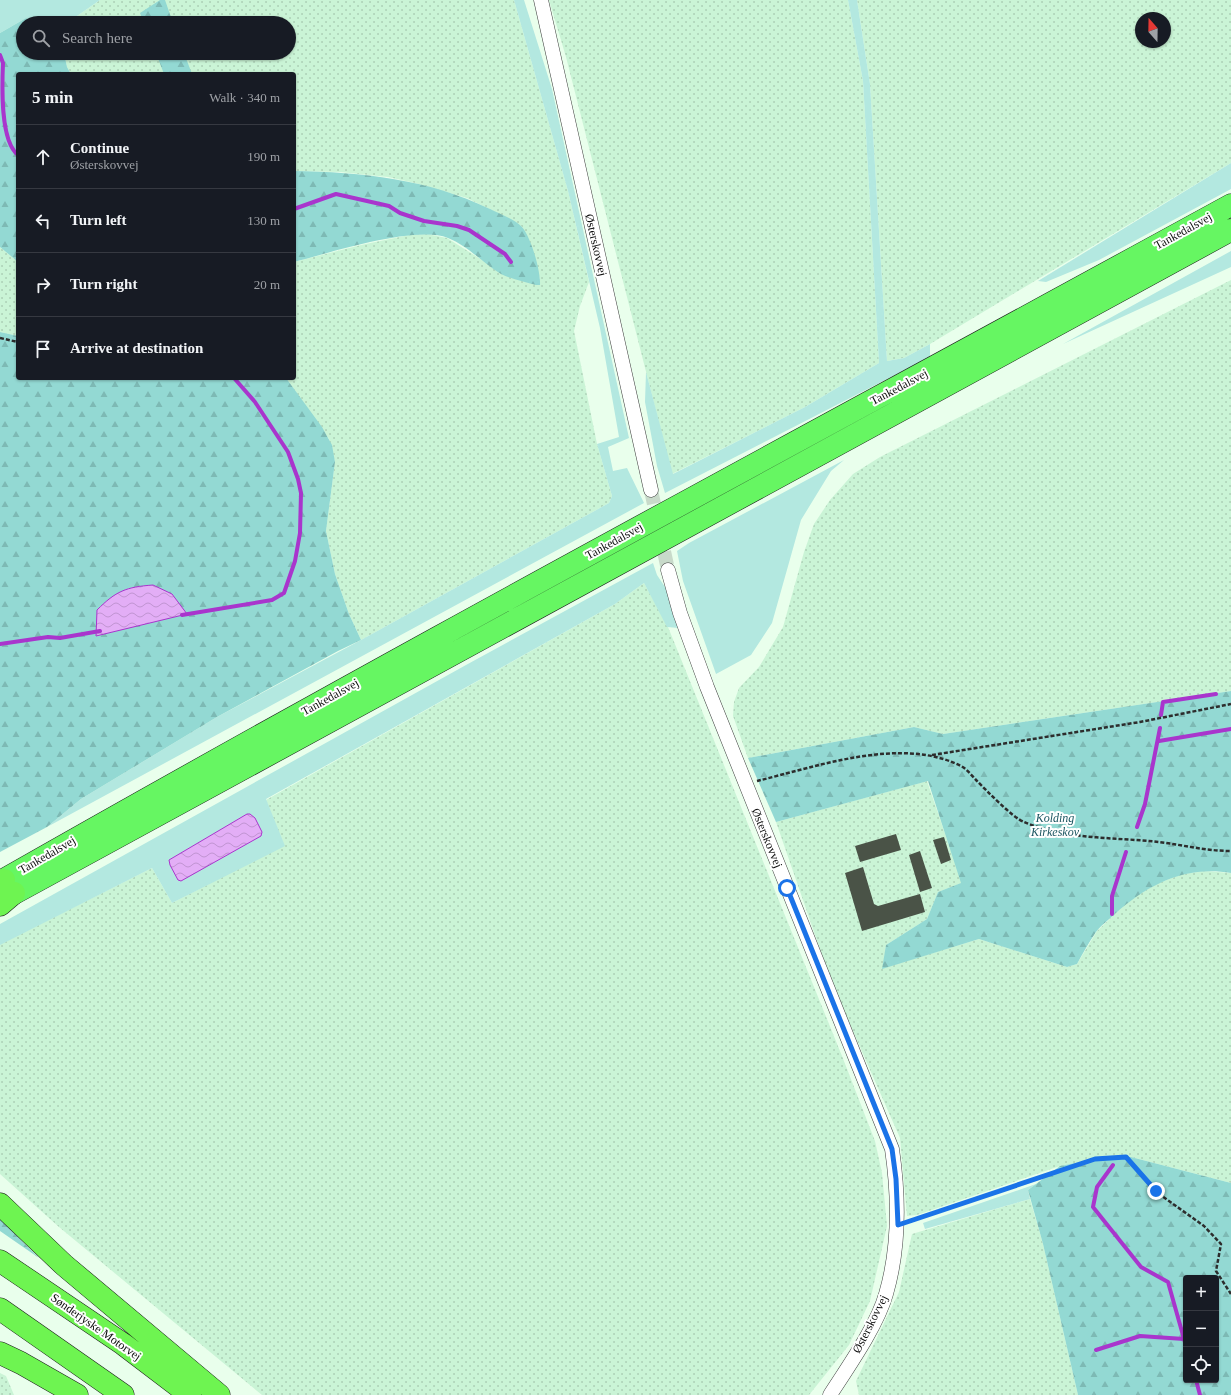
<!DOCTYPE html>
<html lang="en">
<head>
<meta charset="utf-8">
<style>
  :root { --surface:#171b24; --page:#242831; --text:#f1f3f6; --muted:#9ea1a6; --line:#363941 }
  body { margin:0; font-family:"Times New Roman",serif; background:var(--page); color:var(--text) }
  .controls { position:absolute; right:12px; bottom:12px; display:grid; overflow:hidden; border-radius:4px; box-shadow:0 1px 3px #0004 }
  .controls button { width:36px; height:36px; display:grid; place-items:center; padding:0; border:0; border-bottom:1px solid var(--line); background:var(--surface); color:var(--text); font:20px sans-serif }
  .compass { position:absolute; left:1135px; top:12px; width:36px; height:36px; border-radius:50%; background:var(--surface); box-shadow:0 1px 3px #0004; rotate:340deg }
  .stop { position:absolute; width:12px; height:12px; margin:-9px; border:3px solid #1a73e8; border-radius:50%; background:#fff }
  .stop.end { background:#1a73e8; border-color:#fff; box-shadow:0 1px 4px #0008 }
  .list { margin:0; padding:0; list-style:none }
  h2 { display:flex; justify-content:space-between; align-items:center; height:52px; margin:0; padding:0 16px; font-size:17px }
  h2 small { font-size:13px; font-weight:400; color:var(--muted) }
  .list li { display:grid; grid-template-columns:26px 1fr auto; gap:12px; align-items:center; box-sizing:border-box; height:64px; padding:0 16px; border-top:1px solid var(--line) }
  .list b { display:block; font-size:15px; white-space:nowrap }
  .list p { margin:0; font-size:13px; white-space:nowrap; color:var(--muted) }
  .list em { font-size:13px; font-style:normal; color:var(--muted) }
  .icon { flex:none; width:22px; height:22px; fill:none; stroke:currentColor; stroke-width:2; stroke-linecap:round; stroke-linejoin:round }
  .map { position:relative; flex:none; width:1231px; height:1395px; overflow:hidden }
  .search { position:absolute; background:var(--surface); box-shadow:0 1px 3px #0004; left:16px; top:16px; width:280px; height:44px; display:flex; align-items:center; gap:10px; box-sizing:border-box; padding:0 14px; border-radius:22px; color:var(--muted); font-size:15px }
  .panel { position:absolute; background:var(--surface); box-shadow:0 1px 3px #0004; left:16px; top:72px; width:280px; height:308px; border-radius:4px }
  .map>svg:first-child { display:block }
</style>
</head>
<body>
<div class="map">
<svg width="1231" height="1395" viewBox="0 0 1231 1395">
  <defs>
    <pattern id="farmland-dots" width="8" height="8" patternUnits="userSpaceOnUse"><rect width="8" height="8" fill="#caf4d6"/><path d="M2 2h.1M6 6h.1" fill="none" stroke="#acd0b6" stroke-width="1.8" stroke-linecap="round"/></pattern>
    <pattern id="forest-firs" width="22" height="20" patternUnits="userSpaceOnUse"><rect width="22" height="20" fill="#93d9d3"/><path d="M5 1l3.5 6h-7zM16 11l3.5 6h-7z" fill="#7db9b4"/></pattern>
    <pattern id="water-waves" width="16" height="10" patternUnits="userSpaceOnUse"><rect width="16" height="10" fill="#e3aef6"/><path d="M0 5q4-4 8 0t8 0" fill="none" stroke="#c194d2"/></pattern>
  </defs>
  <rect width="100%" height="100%" fill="#e9ffec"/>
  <!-- farmland -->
  <path fill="url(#farmland-dots)" fill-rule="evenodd" d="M100,0H514L568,191L589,282L580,306L574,331L597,444L612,496L609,503L361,640L349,614L335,574L326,531L335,462L329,439L286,378H294V262L361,245L409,235L427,234L447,238L490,265L540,279L528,238L522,227L503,216L467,198L415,183L388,177L340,172L294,171V74H71L67,67L64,53H289V23H67Z
    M549,0H848L863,81L879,363L805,407L672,474L566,57Z
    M857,0H1231V163L930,344L904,358L887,361L870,84ZM1141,18H1165V42H1141Z
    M0,247L18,262V336L0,332Z
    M1231,280V691L943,734L914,727L748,758L733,716L734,702L739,688L759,667L783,627L804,552L814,524L830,500L853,474L880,457Z
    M644,583L668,627L842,1056L875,1141L882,1173L887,1226L870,1301L849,1345L809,1395H262L59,1227L0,1174V944L152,868L172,903L284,845L266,800L615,604Z
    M927,781L962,883L938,892L927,919L886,945L883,968L979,939L1067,967L1077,964L1097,931L1131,899L1158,883L1183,874L1204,871L1231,873V1183L1131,1157H1105L1060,1166L917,1215L907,1216L900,1138L831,981L776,822Z
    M1030,1199L1043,1244L1078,1395H859L856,1381L899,1292L912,1234Z
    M0,1373L6,1376L14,1395H0Z"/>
  <!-- grass -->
  <path fill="#b3e8e0" d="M0,0H100L67,23H41L26,18L0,33Z
    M514,0H524L552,89L629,438L608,447L613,471L627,468L644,503L47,827L81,799L217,717L361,640L609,503L612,496L597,444L619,437L600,328L568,191Z
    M848,0H857L870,84L887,361L904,358L930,344V357L665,493L657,466L645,402L646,372L673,474L805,407L879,363L863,81Z
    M1231,163V189L1099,260L1046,282L1038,281Z
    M1231,251V267L1063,344Z
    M844,460L831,471L801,520L772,623L751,655L716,674L683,581L677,551L689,543Z
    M653,563L657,575L667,590L679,628L667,627L644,583L615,604L266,799L285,846L172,903L152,868L0,945V924L466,665Z
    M1036,1184L1028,1190L1030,1199L925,1229L923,1223Z"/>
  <!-- forest -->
  <path fill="url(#forest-firs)" fill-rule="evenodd" d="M160,0H165L173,23H144L140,13Z
    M26,18L41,23H23V53H64L67,67L71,74H18V262L0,247V33Z
    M156,53H184L192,74H164Z
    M294,171C362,172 428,179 490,209C500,214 514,219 522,227C531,237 541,272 540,285H536C525,282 511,279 501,274C483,263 468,246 448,238C415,225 330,253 294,262Z
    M0,332L18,336V378H286L322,427L332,445L335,462L326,531L335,574L349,614L361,640L338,651L217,717L81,799L47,827L0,852Z
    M1231,691V873C1187,865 1148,884 1116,913C1110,919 1101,925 1096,932C1089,942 1083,953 1077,964L1067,967L979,939L882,969L886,945L927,919L938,892L961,883L928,781L776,822L748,758L914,727L943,734Z
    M1105,1157H1131L1231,1183V1395H1078L1043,1244L1028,1190L1060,1166ZM1186,1278H1216V1380H1186Z
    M0,1219L39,1258L0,1231Z"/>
  <!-- water -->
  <path fill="url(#water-waves)" stroke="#a935cd" d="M153,585L172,594L187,614L96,636L97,610C116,591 126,587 153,585Z
    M247,814H250L255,818L262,832L261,836L181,881L178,880L170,865L169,860Z"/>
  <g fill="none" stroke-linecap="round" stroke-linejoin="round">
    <!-- stream -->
    <path stroke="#a935cd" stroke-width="4" d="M0,55L3,63C2,86 0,141 18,155
      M294,209L336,194L389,206L400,213L424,221L457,226L469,230L505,254L511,262
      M182,615L272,600L284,593L295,561L300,533L301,493L298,479L288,452L255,402L234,378
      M0,644L48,637L60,638L100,631
      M1161,715L1163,702L1216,694
      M1159,741L1231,729
      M1137,827L1145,804L1160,728
      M1112,914V896L1126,852
      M1113,1165L1097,1187L1093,1207L1141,1267L1168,1282L1186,1346
      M1096,1350L1140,1336L1184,1339
      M1196,1380L1200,1395"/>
  </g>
  <!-- building -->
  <path fill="#4a5347" d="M896,834L901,850L860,862L855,846Z
    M944,837L951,860L941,864L933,840Z
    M920,851L932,888L920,892L909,855Z
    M863,867L874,904L878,906L920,894L925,912L862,931L845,873Z"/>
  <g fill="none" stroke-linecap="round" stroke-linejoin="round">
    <!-- minor-tunnel -->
    <path stroke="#c8daca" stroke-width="14" stroke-dasharray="14 7" stroke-linecap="butt" d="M651,490L668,570"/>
    <defs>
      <path id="minor" d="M541,0L651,490
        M668,570L680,613L707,687L892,1149C899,1197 900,1246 886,1294C877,1326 848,1367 830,1395"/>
      <path id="trunk" d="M0,882C407,650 820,430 1231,205
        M0,901L1231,230"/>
      <path id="motorway" d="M0,881L4,880
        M0,905L14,893
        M0,1204L64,1265L219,1395
        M0,1261L123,1344L190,1395
        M0,1309L123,1395
        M0,1353L21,1363L77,1395"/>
    </defs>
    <!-- minor casing -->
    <use href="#minor" stroke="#3e3e3e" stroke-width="15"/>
    <!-- trunk casing -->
    <use href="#trunk" stroke="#1c1c1c" stroke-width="23"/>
    <!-- motorway casing -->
    <use href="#motorway" stroke="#1c1c1c" stroke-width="23"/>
    <!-- path -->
    <path stroke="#2d2d2d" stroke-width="2.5" stroke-dasharray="4 2" stroke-linecap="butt" d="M0,338L18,342
      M932,755L1140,722L1231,704
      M757,781C819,766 901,736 961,766C967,769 972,776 977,781C986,790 1013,818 1024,822C1066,840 1115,837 1159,842C1183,845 1206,851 1231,851
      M909,1221L1095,1159L1126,1157L1155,1191L1204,1226L1221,1244L1216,1271L1231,1294"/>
    <!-- minor -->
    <use href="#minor" stroke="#fff" stroke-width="14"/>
    <!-- trunk -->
    <use href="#trunk" stroke="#66f662" stroke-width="22"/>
    <!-- motorway -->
    <use href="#motorway" stroke="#6ef451" stroke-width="22"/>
  </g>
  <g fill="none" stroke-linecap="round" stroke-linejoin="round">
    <!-- route -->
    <path stroke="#1a73e8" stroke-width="5" d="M787,888L892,1149L896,1179L898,1225L1095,1159L1126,1157L1156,1191"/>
  </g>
  <g text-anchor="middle" stroke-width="4" stroke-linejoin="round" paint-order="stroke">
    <!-- street labels -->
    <g font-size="12" fill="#0b0b0b" stroke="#fff">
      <text transform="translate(1183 231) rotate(-29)" y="4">Tankedalsvej</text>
      <text transform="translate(596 245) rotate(77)" y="4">Østerskovvej</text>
      <text transform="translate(899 387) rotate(-28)" y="4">Tankedalsvej</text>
      <text transform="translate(614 541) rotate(-29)" y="4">Tankedalsvej</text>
      <text transform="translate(330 697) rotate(-29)" y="4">Tankedalsvej</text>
      <text transform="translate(767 838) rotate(68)" y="4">Østerskovvej</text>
      <text transform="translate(47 855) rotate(-30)" y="4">Tankedalsvej</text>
      <text transform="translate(870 1324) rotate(-63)" y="4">Østerskovvej</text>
      <text transform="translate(96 1327) rotate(35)" y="4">Sønderjyske Motorvej</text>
    </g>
    <!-- park labels -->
    <g font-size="12" font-style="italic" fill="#1c5661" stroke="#fff">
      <text x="1055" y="822">Kolding<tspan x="1055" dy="14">Kirkeskov</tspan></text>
    </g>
  </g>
</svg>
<div class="controls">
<button>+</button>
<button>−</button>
<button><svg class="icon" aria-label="locate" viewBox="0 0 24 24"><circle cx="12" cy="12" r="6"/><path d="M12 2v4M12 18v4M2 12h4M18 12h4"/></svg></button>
</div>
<svg class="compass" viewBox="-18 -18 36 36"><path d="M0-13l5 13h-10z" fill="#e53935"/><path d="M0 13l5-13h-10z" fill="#9ea1a6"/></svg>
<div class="stop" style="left:787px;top:888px"></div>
<div class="stop end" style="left:1156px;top:1191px"></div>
<div class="search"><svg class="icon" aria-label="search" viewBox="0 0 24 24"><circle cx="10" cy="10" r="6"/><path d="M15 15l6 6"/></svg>Search here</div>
<section class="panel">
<h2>5 min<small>Walk · 340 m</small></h2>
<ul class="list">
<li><svg class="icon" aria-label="ahead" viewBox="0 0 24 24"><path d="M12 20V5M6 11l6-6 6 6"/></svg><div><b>Continue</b><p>Østerskovvej</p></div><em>190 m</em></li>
<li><svg class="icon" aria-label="left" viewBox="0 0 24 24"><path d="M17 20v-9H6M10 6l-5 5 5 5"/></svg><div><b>Turn left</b></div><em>130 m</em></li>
<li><svg class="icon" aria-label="right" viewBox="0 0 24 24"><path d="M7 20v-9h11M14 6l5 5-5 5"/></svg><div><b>Turn right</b></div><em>20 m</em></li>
<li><svg class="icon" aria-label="arrive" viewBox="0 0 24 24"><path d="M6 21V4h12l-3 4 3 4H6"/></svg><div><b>Arrive at destination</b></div></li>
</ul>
</section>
</div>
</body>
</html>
